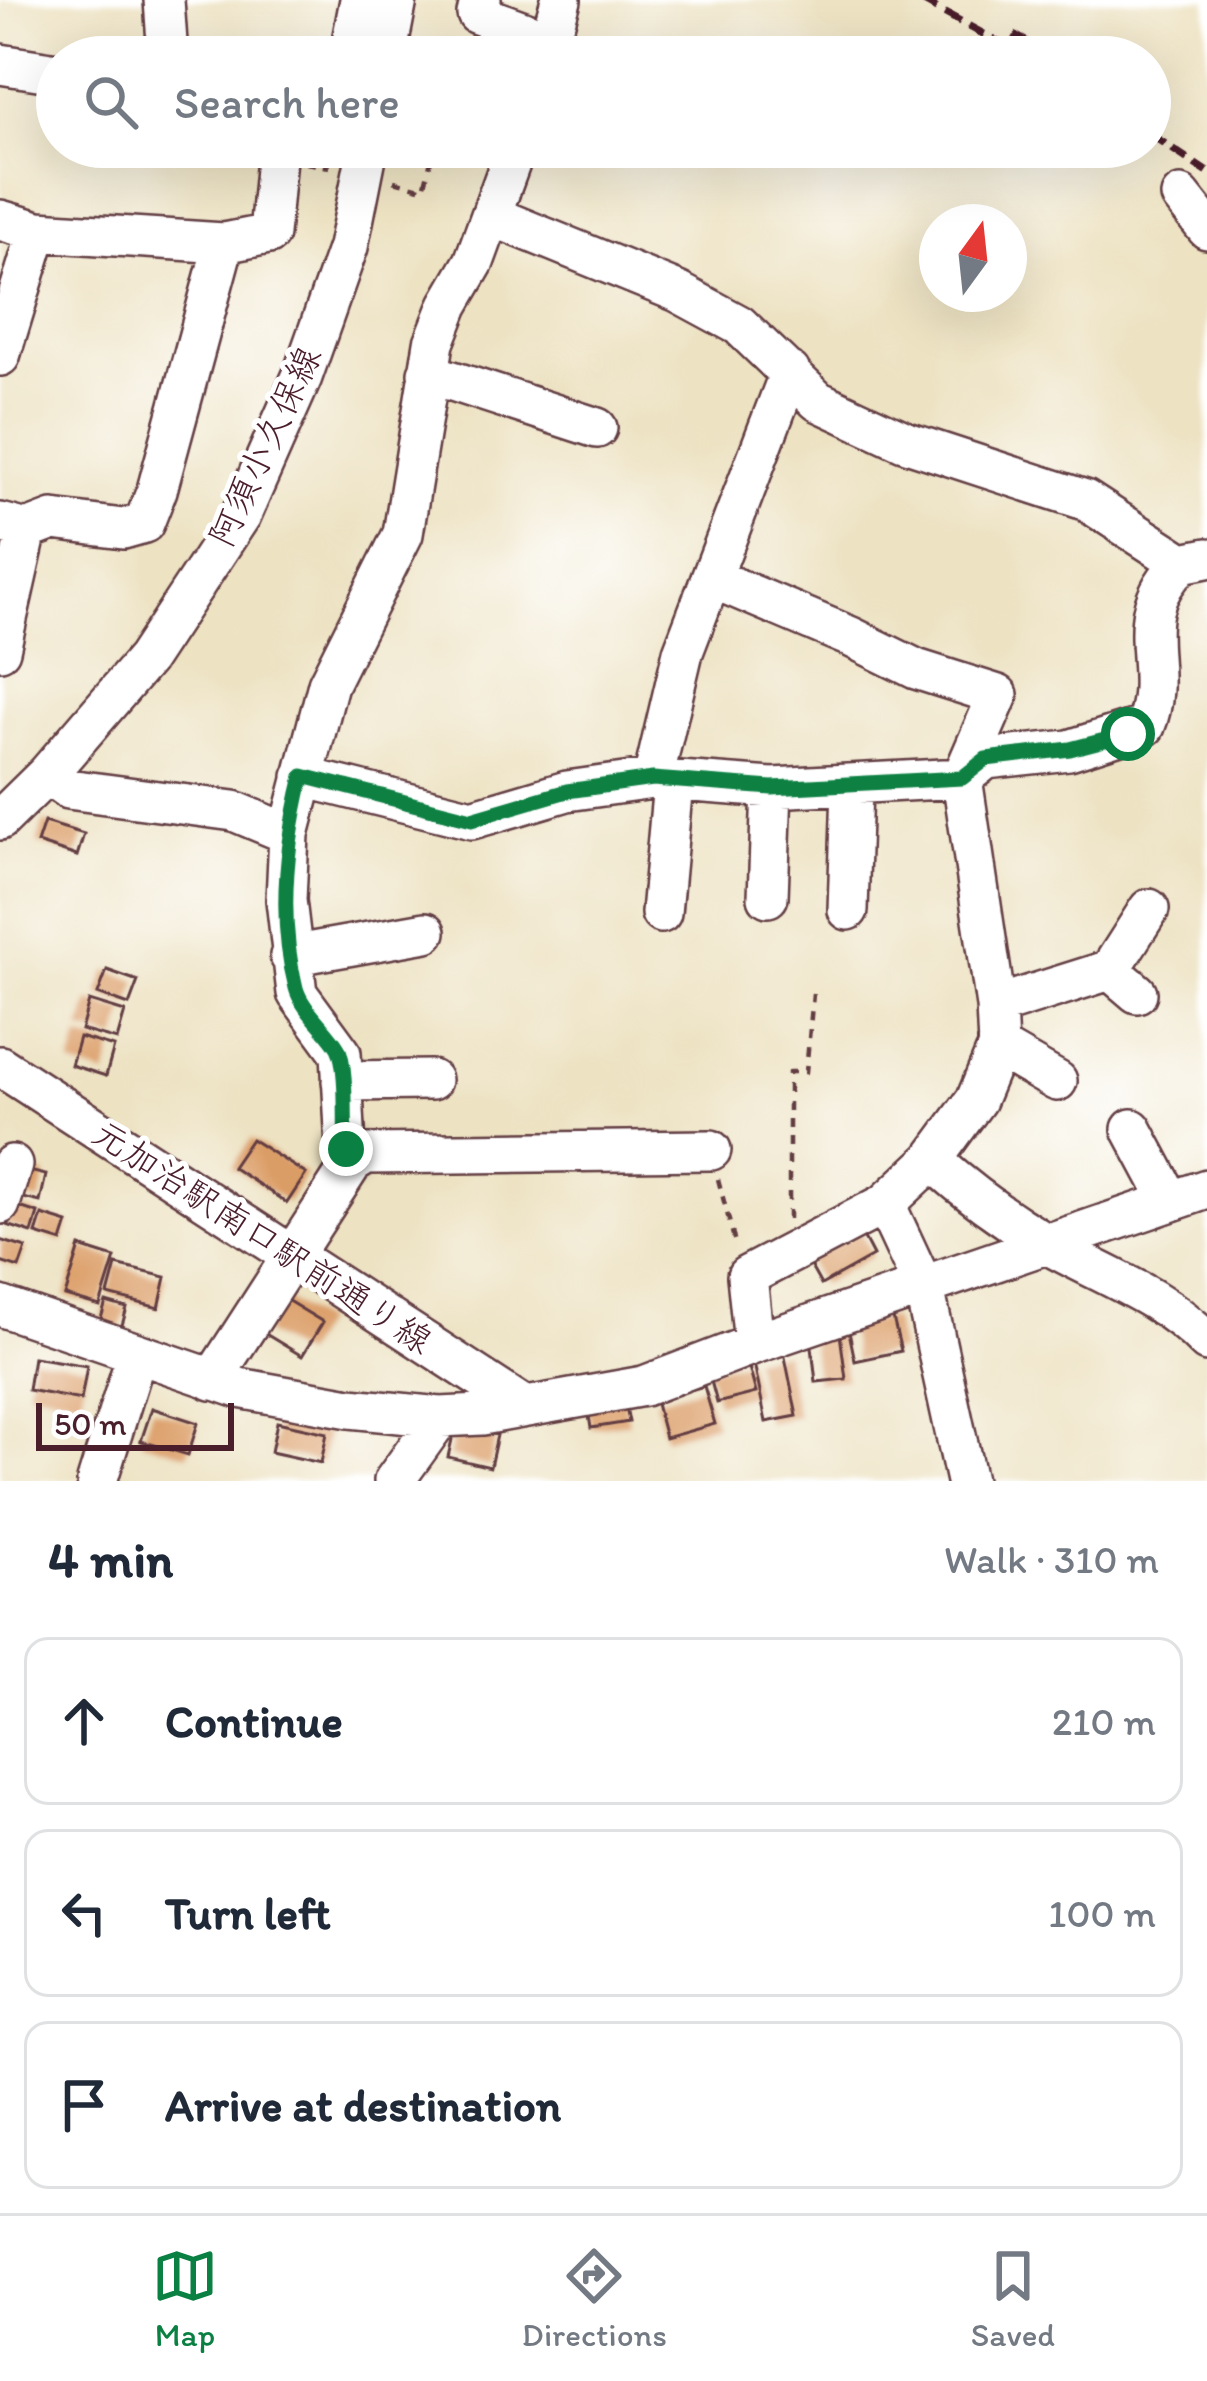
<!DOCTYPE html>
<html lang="en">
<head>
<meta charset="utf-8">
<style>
  :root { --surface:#fff; --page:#f2f2f3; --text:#1f2937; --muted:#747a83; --line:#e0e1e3; --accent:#0b8043 }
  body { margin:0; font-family:Itim,"Klee One",sans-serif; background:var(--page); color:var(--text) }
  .compass { position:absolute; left:919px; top:204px; width:108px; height:108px; border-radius:50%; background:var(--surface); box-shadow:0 12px 48px #0002; rotate:15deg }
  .scale { position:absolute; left:36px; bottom:30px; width:198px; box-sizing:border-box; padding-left:12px; border:6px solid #4a1f2b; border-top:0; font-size:33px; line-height:42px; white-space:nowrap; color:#4a1f2b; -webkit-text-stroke:9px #fff; paint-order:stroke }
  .stop { position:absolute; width:36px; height:36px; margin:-27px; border:9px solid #0b8043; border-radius:50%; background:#fff }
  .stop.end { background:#0b8043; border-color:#fff; box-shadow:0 3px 12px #0008 }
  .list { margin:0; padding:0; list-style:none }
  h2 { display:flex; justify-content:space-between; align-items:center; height:156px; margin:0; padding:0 48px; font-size:51px }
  h2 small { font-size:39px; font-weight:400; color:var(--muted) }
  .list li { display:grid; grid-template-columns:78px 1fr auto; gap:36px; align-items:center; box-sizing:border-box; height:168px; margin:0 24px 24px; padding:0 24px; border:3px solid var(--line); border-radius:24px }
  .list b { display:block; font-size:45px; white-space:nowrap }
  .list em { font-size:39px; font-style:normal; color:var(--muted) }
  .icon { flex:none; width:66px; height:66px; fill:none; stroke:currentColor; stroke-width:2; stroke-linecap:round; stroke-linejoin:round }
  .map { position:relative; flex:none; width:1207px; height:1481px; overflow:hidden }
  .search { position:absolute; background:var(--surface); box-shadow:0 12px 48px #0002; left:36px; right:36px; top:36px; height:132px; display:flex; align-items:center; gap:30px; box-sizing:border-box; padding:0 42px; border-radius:66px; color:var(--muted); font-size:45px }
  .sheet { height:732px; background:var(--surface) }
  nav { display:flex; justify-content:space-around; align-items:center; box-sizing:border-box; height:168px; border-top:3px solid var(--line); background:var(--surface); font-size:33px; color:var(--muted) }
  nav a { display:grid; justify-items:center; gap:6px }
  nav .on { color:var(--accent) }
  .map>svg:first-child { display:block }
</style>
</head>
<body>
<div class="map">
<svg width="1207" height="1481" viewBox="0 0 1207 1481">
  <rect width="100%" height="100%" fill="#fff"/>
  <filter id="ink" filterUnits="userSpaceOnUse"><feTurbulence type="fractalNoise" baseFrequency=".00833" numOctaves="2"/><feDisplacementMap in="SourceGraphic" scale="24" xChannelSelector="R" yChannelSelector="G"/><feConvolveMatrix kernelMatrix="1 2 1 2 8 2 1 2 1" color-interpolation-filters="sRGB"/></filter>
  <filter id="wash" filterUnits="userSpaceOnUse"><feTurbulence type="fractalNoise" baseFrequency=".004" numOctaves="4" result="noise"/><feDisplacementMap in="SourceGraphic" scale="48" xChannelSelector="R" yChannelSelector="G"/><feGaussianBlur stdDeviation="2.7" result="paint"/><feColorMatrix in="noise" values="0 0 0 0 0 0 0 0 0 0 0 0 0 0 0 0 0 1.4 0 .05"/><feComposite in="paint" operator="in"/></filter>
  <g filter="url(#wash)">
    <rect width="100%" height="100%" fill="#ede2c2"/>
    <g id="blocks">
      <!-- building -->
      <path fill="#db9d66" d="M44,822L84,834L77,856L37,843Z
        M107,970L138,981L129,1005L98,994Z
        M89,1001L125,1012L117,1040L81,1030Z
        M79,1037L114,1047L106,1076L71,1065Z
        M251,1139L306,1174L287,1203L232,1167Z
        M21,1169L46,1175L40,1202L15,1196Z
        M10,1204L38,1213L32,1233L4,1224Z
        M42,1215L68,1223L62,1242L36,1234Z
        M860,1231L873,1256L821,1285L807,1260Z
        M0,1240L26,1248L19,1268L0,1262Z
        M80,1247L115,1258L100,1306L65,1296Z
        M116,1265L166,1277L159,1308L108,1295Z
        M285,1299L323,1322L302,1356L264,1333Z
        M106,1302L127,1308L120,1332L99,1325Z
        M893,1318L901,1351L855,1361L848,1327Z
        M840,1334L846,1379L816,1382L811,1338Z
        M784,1352L797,1416L766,1422L753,1358Z
        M33,1357L87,1366L81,1400L28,1390Z
        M747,1360L756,1393L717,1403L708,1370Z
        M704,1386L715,1424L665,1438L655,1400Z
        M624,1397L629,1422L591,1428L587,1404Z
        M152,1408L198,1423L188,1455L141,1441Z
        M277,1422L327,1433L321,1463L271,1452Z
        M455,1426L497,1435L490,1467L448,1457Z"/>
    </g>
  </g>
  <g filter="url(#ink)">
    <use href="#blocks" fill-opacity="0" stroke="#623c42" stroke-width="3"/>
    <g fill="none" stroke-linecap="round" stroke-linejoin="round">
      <defs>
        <path id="minor" d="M164,0L168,57
          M481,0L477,14L551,41
          M349,57L360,0
          M386,57L397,0
          M545,57L561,0
          M0,64L57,73
          M1181,196L1207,229
          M492,216L678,292L739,325L818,401L904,441L1085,500L1182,563L1207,558
          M0,220L38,231L224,243L269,234L277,147
          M0,356L38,231
          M428,373L597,428
          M0,523L27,530L53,520L123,529L144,523L157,490L224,243
          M712,578L851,637L916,669L998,695L962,778
          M0,650L27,530
          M47,774L68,789L234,811L289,834
          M303,777L472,819L567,791L653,779L772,788L962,778L996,1006L998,1047L976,1100L932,1160L885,1204L747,1276L754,1344
          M962,778L986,759L1069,750L1145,726C1170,666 1124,617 1182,563
          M653,779L683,652L790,372
          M0,820L47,774L146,659L241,515L302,377L348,247L368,147
          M768,897L772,788
          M848,910L852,787
          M661,913L673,783
          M290,956L426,932
          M1137,993L1110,970L1149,909
          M996,1006L1110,970
          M998,1047L1057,1081
          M0,1066L525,1407
          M342,1081L431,1080
          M1132,1129L1170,1200
          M932,1160C969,1193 1004,1219 1047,1244C1100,1274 1164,1296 1207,1342
          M353,1162L346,1149L341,1053L297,993L286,900L289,834L328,684L403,534L434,343L449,305L474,262L516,147
          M0,1204L12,1165
          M885,1204L924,1288L966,1481
          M0,1306L239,1388L350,1408L440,1417L482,1415L644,1386L754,1344L1207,1189
          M212,1380L353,1162L366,1154L711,1150
          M97,1481L137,1354
          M394,1481L440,1417"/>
      </defs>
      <!-- minor casing -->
      <use href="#minor" stroke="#623c42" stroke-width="44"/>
      <!-- path -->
      <path stroke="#623c42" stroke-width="4.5" stroke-dasharray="9 9" stroke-linecap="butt" d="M306,163L330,167
        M394,181L424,189L434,147
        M718,1179L735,1243
        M789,1219V1072H806L813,994"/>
      <!-- minor -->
      <use href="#minor" stroke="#fff" stroke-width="39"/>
      <!-- rail -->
      <path stroke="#4a1f2b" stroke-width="8" stroke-dasharray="18 9" stroke-linecap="butt" d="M921,0L1025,57
        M1014,35L1053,57
        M1150,134L1207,172"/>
    </g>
  </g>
  <g fill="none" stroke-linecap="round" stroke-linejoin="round" filter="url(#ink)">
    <!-- route -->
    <path stroke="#0b8043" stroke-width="15" d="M346,1149C344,1126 348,1067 338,1048C326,1028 302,1010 296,988C278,919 286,844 303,776L472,819L567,791L653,779L772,788L962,778L986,759L1070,749L1128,734"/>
  </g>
  <g text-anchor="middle" stroke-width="10" stroke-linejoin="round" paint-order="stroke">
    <!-- street labels -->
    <g font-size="36" fill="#4a1f2b" stroke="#fff">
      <text transform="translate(264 446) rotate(-65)" y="13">阿須小久保線</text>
      <text transform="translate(263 1236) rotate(33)" y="13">元加治駅南口駅前通り線</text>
    </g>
  </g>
</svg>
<svg class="compass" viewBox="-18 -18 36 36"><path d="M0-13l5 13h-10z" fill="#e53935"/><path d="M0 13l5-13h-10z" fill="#747a83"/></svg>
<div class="scale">50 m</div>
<div class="stop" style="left:1128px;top:734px"></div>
<div class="stop end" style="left:346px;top:1149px"></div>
<div class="search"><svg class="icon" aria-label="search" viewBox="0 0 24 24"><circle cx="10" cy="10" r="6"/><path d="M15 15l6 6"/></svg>Search here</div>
</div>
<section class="sheet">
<h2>4 min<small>Walk · 310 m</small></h2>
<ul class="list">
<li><svg class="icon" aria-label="ahead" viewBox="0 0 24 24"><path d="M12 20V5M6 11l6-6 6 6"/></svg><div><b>Continue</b></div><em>210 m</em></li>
<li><svg class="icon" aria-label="left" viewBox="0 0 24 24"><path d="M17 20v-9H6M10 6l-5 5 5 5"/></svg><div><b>Turn left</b></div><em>100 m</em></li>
<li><svg class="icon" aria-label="arrive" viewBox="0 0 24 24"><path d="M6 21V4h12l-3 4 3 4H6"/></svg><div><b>Arrive at destination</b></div></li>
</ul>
</section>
<nav>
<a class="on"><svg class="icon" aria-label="map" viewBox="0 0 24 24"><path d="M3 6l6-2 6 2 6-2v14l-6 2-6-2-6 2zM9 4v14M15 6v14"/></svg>Map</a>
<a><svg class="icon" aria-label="directions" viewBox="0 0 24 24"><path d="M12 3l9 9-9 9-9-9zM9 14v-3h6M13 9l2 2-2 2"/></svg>Directions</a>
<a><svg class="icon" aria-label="saved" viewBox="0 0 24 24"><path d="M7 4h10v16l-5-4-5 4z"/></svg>Saved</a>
</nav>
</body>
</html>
